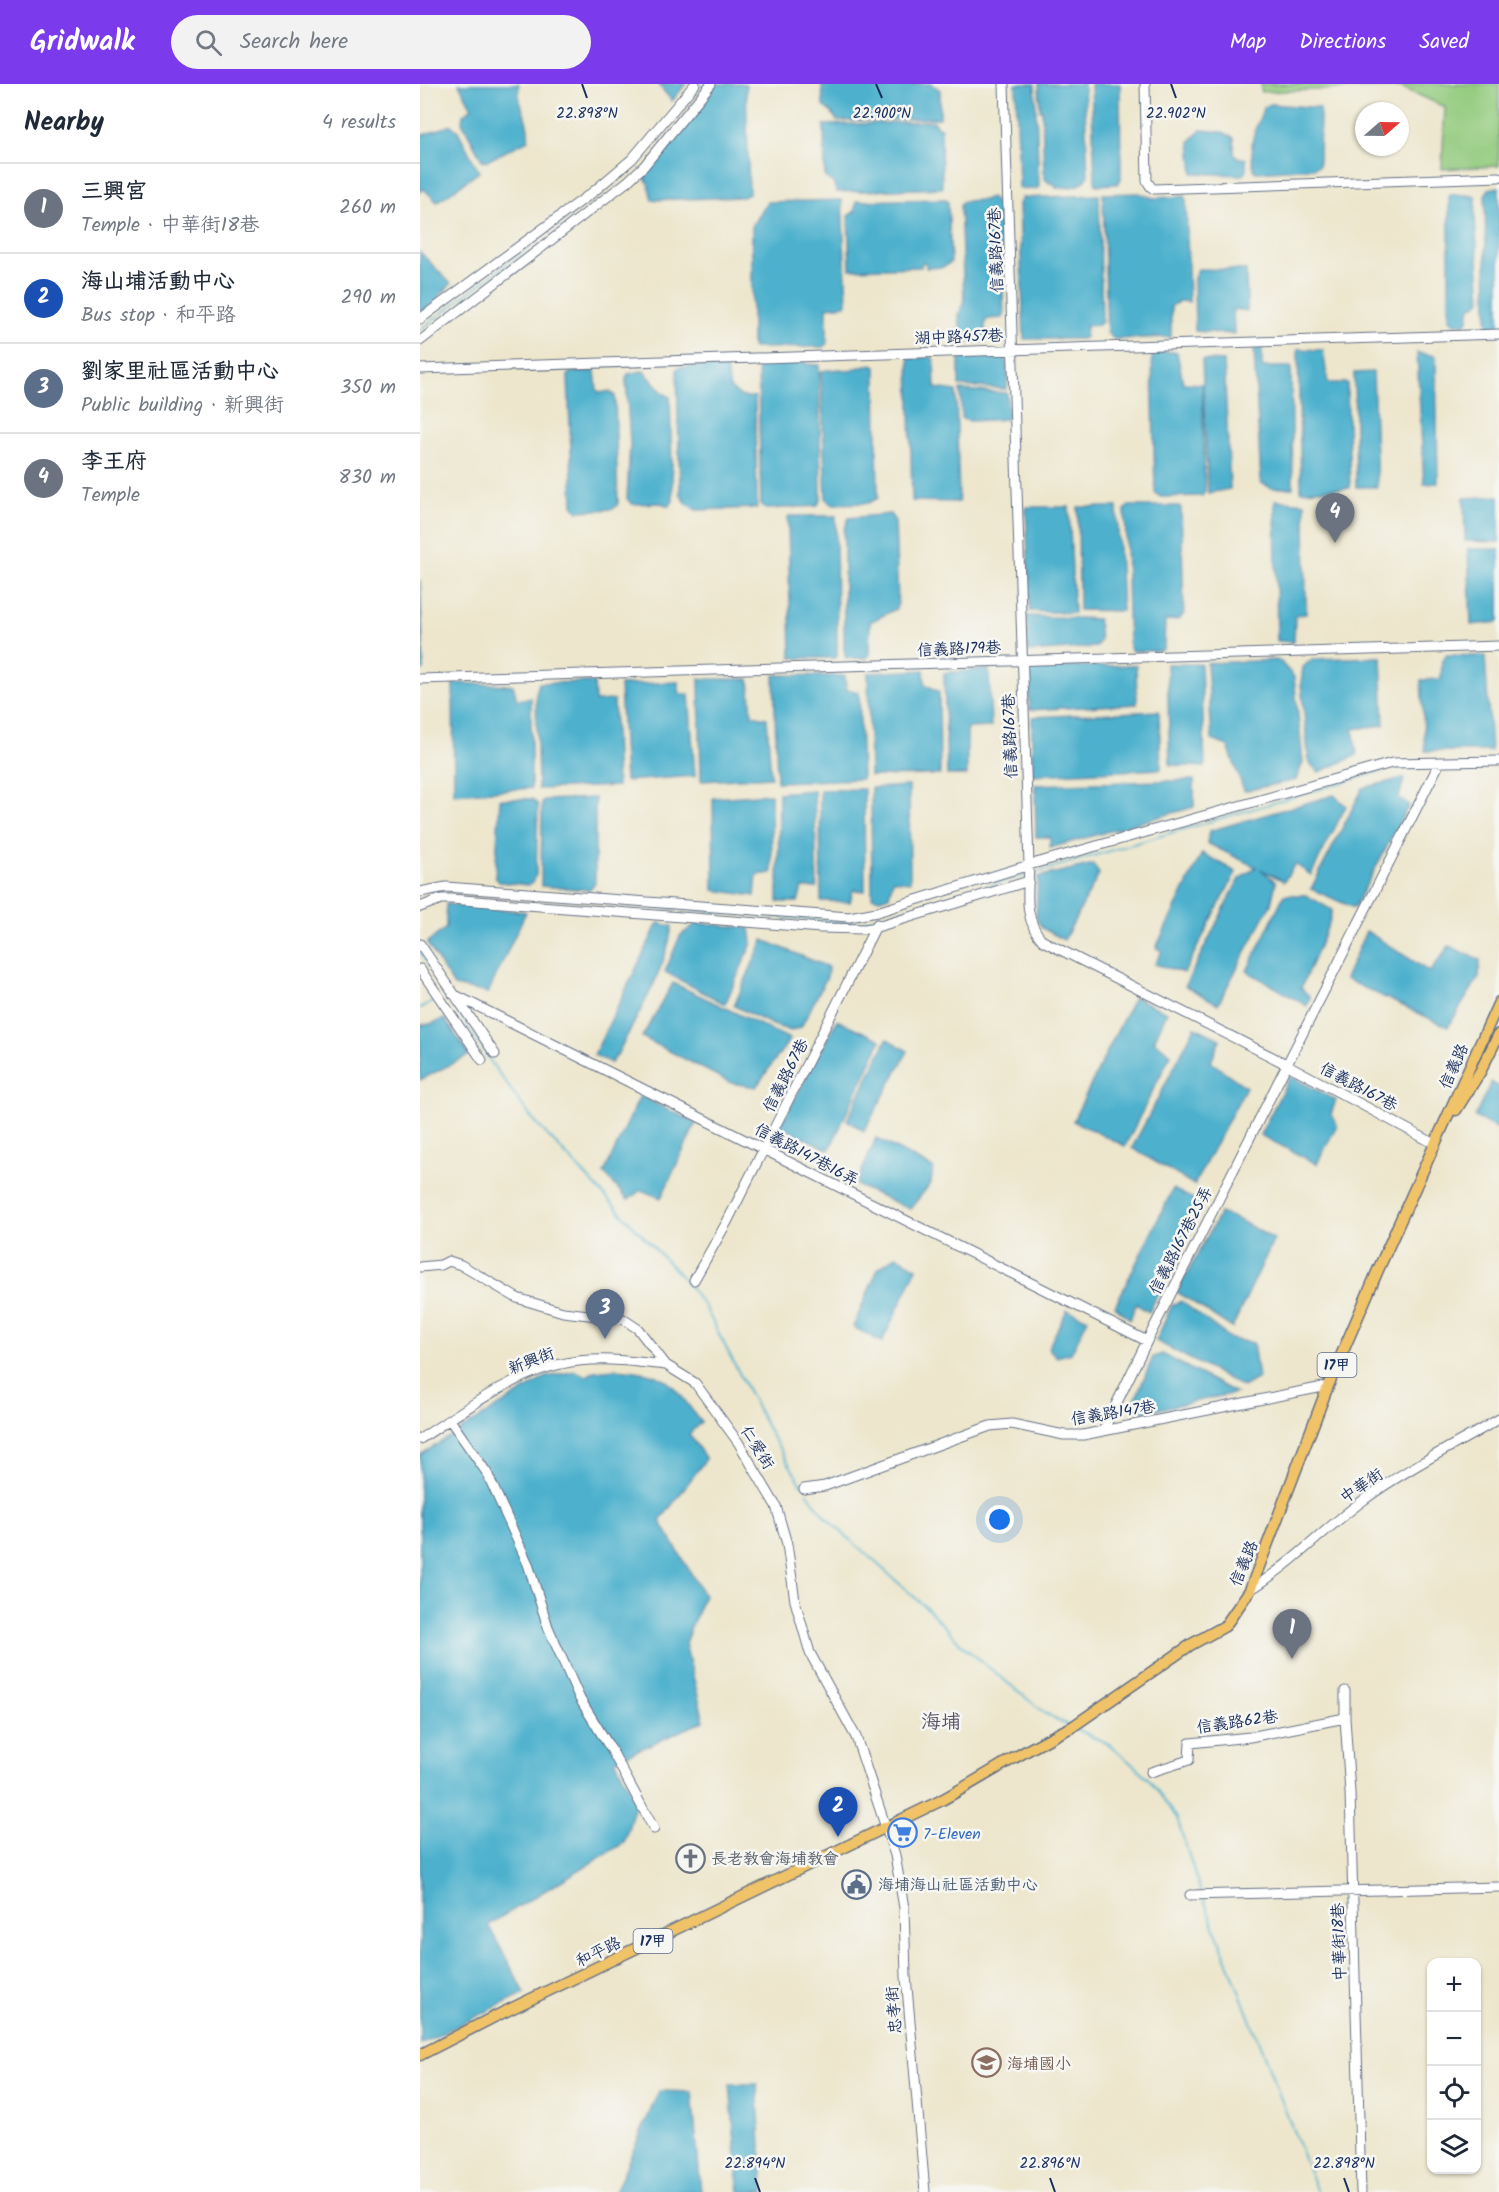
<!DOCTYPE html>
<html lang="en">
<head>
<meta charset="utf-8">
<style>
  :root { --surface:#fff; --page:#f2f2f3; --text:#1f2937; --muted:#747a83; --line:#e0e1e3; --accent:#7c3aed }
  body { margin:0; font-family:Kalam,"LXGW WenKai TC",sans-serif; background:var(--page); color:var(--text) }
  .controls { position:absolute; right:18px; bottom:18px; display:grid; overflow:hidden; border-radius:12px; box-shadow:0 2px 4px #0004 }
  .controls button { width:54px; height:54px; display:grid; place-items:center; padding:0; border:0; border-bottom:2px solid var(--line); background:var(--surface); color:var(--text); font:30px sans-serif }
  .compass { position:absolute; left:935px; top:18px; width:54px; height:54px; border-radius:50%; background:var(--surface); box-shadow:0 2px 4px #0004; rotate:70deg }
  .you { position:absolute; left:580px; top:1436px; width:21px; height:21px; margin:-15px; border:4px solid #fff; border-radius:50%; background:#1a73e8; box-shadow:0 0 0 9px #1a73e833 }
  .badge { display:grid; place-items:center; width:39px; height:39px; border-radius:50%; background:var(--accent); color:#fff; font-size:20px; font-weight:700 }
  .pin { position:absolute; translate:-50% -50px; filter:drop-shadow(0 2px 3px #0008) }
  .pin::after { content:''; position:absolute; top:32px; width:21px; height:18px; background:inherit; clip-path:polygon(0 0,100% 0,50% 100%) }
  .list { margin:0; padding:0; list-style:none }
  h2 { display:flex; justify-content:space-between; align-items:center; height:78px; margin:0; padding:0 24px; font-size:26px }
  h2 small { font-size:20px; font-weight:400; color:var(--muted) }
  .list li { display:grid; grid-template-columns:39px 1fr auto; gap:18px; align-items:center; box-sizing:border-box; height:90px; padding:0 24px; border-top:2px solid var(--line) }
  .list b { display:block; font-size:22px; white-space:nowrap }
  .list p { margin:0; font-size:20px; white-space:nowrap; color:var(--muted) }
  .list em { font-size:20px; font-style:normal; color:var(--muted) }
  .icon { flex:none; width:33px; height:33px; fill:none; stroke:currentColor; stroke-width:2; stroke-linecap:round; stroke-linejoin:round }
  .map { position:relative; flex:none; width:1079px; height:2108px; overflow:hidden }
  header { display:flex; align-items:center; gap:36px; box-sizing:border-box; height:84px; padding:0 30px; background:var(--accent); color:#fff }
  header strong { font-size:28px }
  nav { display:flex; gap:33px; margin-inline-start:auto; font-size:21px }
  .search { width:420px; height:54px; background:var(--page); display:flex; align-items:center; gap:15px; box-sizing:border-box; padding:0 21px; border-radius:33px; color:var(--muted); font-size:22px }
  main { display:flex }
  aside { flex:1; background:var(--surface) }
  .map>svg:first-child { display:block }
</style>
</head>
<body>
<header>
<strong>Gridwalk</strong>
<div class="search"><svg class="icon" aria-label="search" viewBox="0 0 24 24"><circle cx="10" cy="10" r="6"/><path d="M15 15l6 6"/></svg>Search here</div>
<nav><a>Map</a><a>Directions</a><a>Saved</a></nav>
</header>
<main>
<aside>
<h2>Nearby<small>4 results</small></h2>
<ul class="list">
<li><span class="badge" style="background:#6b7280">1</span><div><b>三興宮</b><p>Temple · 中華街18巷</p></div><em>260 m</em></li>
<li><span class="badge" style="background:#1a4fb4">2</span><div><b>海山埔活動中心</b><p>Bus stop · 和平路</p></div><em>290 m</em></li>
<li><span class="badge" style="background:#5c6f8a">3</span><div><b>劉家里社區活動中心</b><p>Public building · 新興街</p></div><em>350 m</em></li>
<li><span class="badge" style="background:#6b7280">4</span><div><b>李王府</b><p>Temple</p></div><em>830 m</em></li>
</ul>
</aside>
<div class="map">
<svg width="1079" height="2108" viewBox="0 0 1079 2108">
  <rect width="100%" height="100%" fill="#f6f6f2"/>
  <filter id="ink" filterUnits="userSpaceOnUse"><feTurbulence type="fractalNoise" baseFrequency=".0167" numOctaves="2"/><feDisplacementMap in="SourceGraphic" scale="12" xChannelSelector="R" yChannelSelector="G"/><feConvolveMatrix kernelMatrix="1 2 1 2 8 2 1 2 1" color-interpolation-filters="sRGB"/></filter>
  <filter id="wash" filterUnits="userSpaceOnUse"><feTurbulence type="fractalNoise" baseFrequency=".008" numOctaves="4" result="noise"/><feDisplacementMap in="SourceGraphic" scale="24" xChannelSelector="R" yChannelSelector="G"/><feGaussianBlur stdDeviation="1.35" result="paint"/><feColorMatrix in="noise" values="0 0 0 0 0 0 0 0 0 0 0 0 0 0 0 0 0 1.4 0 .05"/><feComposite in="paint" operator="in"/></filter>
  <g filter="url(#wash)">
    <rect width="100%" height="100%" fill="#ede6cc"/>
    <!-- green -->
    <path fill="#93cb7e" stroke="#577d6e" stroke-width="1.5" d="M841,0H1079V82L1022,85L1025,23L981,3L841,8Z"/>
    <!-- water -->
    <path fill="#4eb1cd" stroke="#347096" stroke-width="1.5" d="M39,0H99C96,19 111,37 108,56L67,77L62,76L42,38L43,31L52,24Z
      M238,0H266L252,17Z
      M296,0H326L329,110L323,113L232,116L228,99L222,89L260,48Z
      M402,0H512L520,6V34L417,37L412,29L403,22Z
      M596,0H615L619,102L617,105H602L599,103Z
      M619,0H664L668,92C663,104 648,103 636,104V101L628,98L624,93L622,26H620Z
      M671,0H700L701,95L697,100L676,101L675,97Z
      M851,20L900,24L899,82L894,84L836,88L834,86C828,60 834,48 844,23Z
      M514,37L516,42L521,45L522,104L417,108L413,99L405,93L404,41Z
      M31,41L38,47L59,88L17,118L4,105L0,108V52Z
      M781,46L803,48L814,54V69L817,73L826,75V88L823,91L773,89L770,57Z
      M1079,103V244L1069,243L1067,236L1065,111L1069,105Z
      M719,109L733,114L765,112L766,114L769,218L760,217L751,222V253L694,255L687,249L683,110Z
      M1031,110L1055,112L1056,114L1055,136L1061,216L1057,220L1050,223L1048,236L1044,240H1034L1029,235V112Z
      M679,111L682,238L678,241L666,242L665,253L662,255H604L599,120L602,114Z
      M571,113L579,122L584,232L581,234L568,235L565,238V258H541L539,231L544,216L540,120L543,117L564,116Z
      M526,115L528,119L531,178L523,183L506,184V179L502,178L501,183L430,185L428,132L435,127L436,117Z
      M422,116L427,219L425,221L407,223V260L404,263L334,264L332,263V140L336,137L347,118Z
      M0,168L31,200L19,212V215L0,230Z
      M778,185L826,186L827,227L813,225L814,250L775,247L774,194Z
      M842,264V283H871L873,404H852L841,399L834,265Z
      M878,265L903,266L908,299H927L930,404L881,407Z
      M734,268H757L763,299L782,300L785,407L782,412L741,413L735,409L732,271Z
      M997,269L1016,272L1018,399L1004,400Z
      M585,272L588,288L587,305L539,302V274Z
      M512,273L514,277L515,304L536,307L539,418L492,417L489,274Z
      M782,276L804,277L810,405L788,409Z
      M385,278L386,280L399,281L401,415L397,422L347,425L341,420L338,282L340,279Z
      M302,281L306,284L310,304L322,313H335L337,424L276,426L267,420L260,410L257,285L260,283Z
      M452,281L456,283V295L458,414L449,419L411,420L406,415L401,287L420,285L431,287L436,284Z
      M175,287L177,306L180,309L190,307L195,312L198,420L193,425L158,427L153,421L148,292L151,288Z
      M222,287L225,288L243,309L250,313L253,417L249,422L241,419L212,420L207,415L210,359L206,295L208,290Z
      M953,288L957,403H936L934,289Z
      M540,306L587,309L588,335L550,337L542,335Z
      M1079,412V458L1045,457L1044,414Z
      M855,416L885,419L886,530L875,531L874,558L857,557Z
      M709,422H759L761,424L764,529L760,535L745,537L744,564L741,567H712L709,562L705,425Z
      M606,423H649L654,529L610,527Z
      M658,423H697L702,527L659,526Z
      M470,430L475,437L478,519L476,525L450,538L449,572L446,574H426L424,565V446L429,434Z
      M369,432H416L417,572L415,574H372L371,573L368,433Z
      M1048,465H1079V538L1051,541Z
      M0,496L4,586L0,587Z
      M607,532L678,535L680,556L676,563L608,568Z
      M1026,571L1065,572L1071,667H1005L1001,596L1021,595L1022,579Z
      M961,573L964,641L933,645L937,671L899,688L889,679L881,599L883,583L892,575Z
      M859,576L874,593L883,678L876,696L824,707L808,662L792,656L787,579Z
      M747,580H781L785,683L750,681Z
      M716,581L717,620L610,626L607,584Z
      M569,585L571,643L547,644V691H527L524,589Z
      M504,586L505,600L519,608L520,691L450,692L448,589Z
      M354,591L425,592L426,605L439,608L442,695L357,698Z
      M279,595H329L332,631L347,634L351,693L281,697Z
      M174,598L175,617L194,616L197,702L118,705L116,609L119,599Z
      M258,598L260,610H269L275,692L205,697L200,601Z
      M33,599L93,601L97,616L111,614V704L34,710Z
      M739,627L741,685L612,691V633Z
      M984,694L979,714L989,721L934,824L891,805L943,704Z
      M774,696V723L630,764V753H616L615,701Z
      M489,702L490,798L473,796L469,812L460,815L452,813L451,704Z
      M444,705L445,807L433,806L430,818L401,817L400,706Z
      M394,706L397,804H382L378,818H358L359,709Z
      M351,710L352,789L337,791L335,812L294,806L293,714Z
      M914,711L926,722L891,791L875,780L864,797L840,785L856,798L851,820L798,920L765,902L819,795L836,783L787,759L789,747Z
      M175,714V799L169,806L121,802L122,718L124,716Z
      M80,715H112L118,721L116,791L114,797L108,801L79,798L75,793Z
      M782,769L816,788L764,889L735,880L742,867L736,864Z
      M673,780L679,790L644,856L622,844L616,834L618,793Z
      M864,811H886L912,826L909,839L881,904L890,913L887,922L827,887Z
      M26,820L106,828L68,909L34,902L7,859L26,844Z
      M238,839L252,842C246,887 217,931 197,971L191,979L174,971Z
      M277,839L330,844L332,859L305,920L245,888L260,852Z
      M946,847L1010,888L1029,862L1060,876L1059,893L1028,943L925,895Z
      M343,856L408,883L407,893L381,943L371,947L353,941L314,922Z
      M253,899L370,955L336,1003L311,999L222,953Z
      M714,913L747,928L734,957L751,970L705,1062L653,1037Z
      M25,935L49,971L0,996V941L10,940Z
      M417,936L461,956L409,1066L360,1042Z
      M775,943L800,955L791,978L826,1003L774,1101L712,1064Z
      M467,955L488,967L444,1047L427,1036Z
      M870,992L916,1016L911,1030L917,1041L897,1080L840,1051Z
      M1071,998L1079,1003V1046L1055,1033Z
      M220,1012L276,1039L241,1114L221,1106L208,1116L184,1089Z
      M456,1054L513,1084L511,1099L490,1125L436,1101Z
      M753,1105L783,1120L729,1228L716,1220L710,1235L695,1222Z
      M800,1129L817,1135L854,1155L812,1244L757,1208Z
      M476,1172L497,1184L462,1258L433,1243L458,1185Z
      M761,1217L811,1255L833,1259L838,1294L823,1303L736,1257L752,1221Z
      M647,1226L668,1235L651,1269L637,1273L628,1264Z
      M742,1270L816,1309L725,1328L715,1316L733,1273Z
      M195,1285C250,1289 249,1296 281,1338L269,1350L286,1375L240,1437L284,1511L265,1559L284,1637L195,1676L216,1717L204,1759L68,1841L105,1909L0,1960V1371L126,1293L155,1287L167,1292L175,1287Z
      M310,2000H337L344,2108H319Z
      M239,2007L272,2008L281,2108H195Z"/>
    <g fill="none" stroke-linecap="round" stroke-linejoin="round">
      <!-- stream -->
      <path stroke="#4eb1cd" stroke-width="2" d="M0,246L207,88L229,66L282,0
        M971,684L1013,683
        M611,790L965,686
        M211,821L438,839L606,791
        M0,868L75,984L113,1036L261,1192L285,1223L350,1349L382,1401
        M0,924L16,916
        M387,1408L405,1433L511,1528L545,1564L626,1630L648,1641
        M656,1645L689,1660L728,1694L757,1734L781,1809
        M783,1814L897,2108"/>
    </g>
  </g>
  <g filter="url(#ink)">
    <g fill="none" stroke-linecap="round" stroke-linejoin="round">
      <defs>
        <path id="minor" d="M584,0L609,781C608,809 603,836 623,857L866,980L1015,1060
          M725,0L727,97L731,103L734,105L1079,93
          M0,235L173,108L212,75L275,0
          M0,257L208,97L224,82L291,0
          M0,285L1079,250
          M0,595L1079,562
          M0,808L26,803L429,833L457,828L609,781L972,679L1079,677
          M0,823L21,815H31L401,844L445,845L457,843L609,797
          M0,860L75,970
          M0,885L62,976
          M33,910C265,1025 495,1142 727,1257
          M0,1183L21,1181L29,1177L41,1181L97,1214L143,1228L203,1235L218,1245L246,1281L275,1299L318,1358L356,1422L367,1460L375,1517L390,1569L436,1653L475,1771L484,1824L486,1892L505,2108
          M274,1196L307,1138L457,840
          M30,1336L67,1389L108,1480L128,1543L160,1615L192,1667L234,1745
          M683,1347L727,1257L1020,678
          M0,1355C42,1328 92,1290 141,1280C176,1272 212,1277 246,1281
          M384,1405L405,1402L570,1342L592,1340L644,1351H663L908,1302
          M830,1506C872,1480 905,1444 945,1415C986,1385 1035,1361 1079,1335
          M925,1607V1634L930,1709L941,2108
          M731,1688L769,1676L770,1659L830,1653L925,1634
          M770,1811L1079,1803"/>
        <path id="major" d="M1036,1026L1060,988L1079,950
          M0,1971L72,1934L520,1717C564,1693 607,1664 652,1643L772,1560L805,1542L830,1506L908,1302L958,1186L1079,918"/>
      </defs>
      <!-- minor casing -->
      <use href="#minor" stroke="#646f84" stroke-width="11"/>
      <!-- major casing -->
      <use href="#major" stroke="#646f84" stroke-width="13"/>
      <!-- minor -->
      <use href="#minor" stroke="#fff" stroke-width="9"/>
      <!-- major -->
      <use href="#major" stroke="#f0c369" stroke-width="10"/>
    </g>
  </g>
  <!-- ticks -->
  <path fill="none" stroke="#1b2f5e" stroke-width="2" d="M162,0L167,14M456,0L462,14M751,0L756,14M335,2094L340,2108M630,2094L635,2108M924,2094L929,2108"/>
  <!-- icons -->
  <defs>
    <symbol id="supermarket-ring" viewBox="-11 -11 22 22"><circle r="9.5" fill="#f6f6f2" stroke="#3f7fe0" stroke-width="1.5"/><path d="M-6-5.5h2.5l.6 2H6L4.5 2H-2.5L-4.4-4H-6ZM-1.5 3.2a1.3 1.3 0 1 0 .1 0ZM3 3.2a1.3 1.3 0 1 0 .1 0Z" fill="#3f7fe0"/></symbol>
    <symbol id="church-ring" viewBox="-11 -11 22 22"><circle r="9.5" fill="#f6f6f2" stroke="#6b7280" stroke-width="1.5"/><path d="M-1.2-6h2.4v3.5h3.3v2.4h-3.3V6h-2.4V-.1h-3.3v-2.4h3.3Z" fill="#6b7280"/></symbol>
    <symbol id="civic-ring" viewBox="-11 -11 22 22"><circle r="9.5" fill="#f6f6f2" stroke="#5c6f8a" stroke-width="1.5"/><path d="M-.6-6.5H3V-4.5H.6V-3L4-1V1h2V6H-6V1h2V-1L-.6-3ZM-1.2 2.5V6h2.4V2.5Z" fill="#5c6f8a"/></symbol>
    <symbol id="school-ring" viewBox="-11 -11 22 22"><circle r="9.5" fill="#f6f6f2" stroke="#8d6e63" stroke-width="1.5"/><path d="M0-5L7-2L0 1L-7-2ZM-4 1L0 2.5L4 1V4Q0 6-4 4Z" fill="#8d6e63"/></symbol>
  </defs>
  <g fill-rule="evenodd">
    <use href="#supermarket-ring" x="466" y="1732" width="33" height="33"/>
    <use href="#church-ring" x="254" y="1758" width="33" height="33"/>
    <use href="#civic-ring" x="420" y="1784" width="33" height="33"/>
    <use href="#school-ring" x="550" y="1962" width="33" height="33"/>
  </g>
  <g text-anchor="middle" stroke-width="5" stroke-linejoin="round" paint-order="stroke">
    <!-- shield labels -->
    <g fill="#f6f6f2" stroke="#5d6b8a" stroke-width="1.5">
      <rect x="897.5" y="1269" width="39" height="24" rx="4.5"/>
      <rect x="213.5" y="1845" width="39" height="24" rx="4.5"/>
    </g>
    <g font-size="15" font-weight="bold" fill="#1b2f5e">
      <text x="917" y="1286">17甲</text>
      <text x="233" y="1862">17甲</text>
    </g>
    <!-- street labels -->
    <g font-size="16" fill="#1b2f5e" stroke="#f6f6f2">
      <text transform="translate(575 166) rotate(-92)" y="6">信義路167巷</text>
      <text transform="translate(539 252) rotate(-2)" y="6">湖中路457巷</text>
      <text transform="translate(539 564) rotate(-2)" y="6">信義路179巷</text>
      <text transform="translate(589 652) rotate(-92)" y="6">信義路167巷</text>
      <text transform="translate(1033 982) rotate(-66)" y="6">信義路</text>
      <text transform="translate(365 991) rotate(-63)" y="6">信義路67巷</text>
      <text transform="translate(939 1002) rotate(28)" y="6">信義路167巷</text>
      <text transform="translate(387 1070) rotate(28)" y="6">信義路147巷16弄</text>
      <text transform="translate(760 1156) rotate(-63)" y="6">信義路167巷25弄</text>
      <text transform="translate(111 1276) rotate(-21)" y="6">新興街</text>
      <text transform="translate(693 1328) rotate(-9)" y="6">信義路147巷</text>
      <text transform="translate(338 1363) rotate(58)" y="6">仁愛街</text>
      <text transform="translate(941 1401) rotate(-34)" y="6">中華街</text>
      <text transform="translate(823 1479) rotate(-67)" y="6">信義路</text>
      <text transform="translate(817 1637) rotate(-8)" y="6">信義路62巷</text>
      <text transform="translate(918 1858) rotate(-92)" y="6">中華街18巷</text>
      <text transform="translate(178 1867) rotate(-26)" y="6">和平路</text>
      <text transform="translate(473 1926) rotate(-95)" y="6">忠孝街</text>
    </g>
    <!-- shop labels -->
    <g font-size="16" fill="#366cbe" stroke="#f6f6f2" text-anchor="start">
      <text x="503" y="1755">7-Eleven</text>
    </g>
    <!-- worship labels -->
    <g font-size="16" fill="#5b616d" stroke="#f6f6f2" text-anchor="start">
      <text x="291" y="1780">長老教會海埔教會</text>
    </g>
    <!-- service labels -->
    <g font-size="16" fill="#4e5e75" stroke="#f6f6f2" text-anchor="start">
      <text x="458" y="1806">海埔海山社區活動中心</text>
    </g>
    <!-- education labels -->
    <g font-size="16" fill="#785e54" stroke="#f6f6f2" text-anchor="start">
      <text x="587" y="1985">海埔國小</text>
    </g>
    <!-- quarter labels -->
    <g font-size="20" fill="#5a5366" stroke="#f6f6f2">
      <text x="521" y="1644">海埔</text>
    </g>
  </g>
  <g font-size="15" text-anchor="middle" fill="#1b2f5e" stroke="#f6f6f2" stroke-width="5" stroke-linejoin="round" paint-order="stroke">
    <text x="167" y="34">22.898°N</text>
    <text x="756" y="34">22.902°N</text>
    <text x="462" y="34">22.900°N</text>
    <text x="335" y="2084">22.894°N</text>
    <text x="630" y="2084">22.896°N</text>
    <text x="924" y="2084">22.898°N</text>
  </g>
</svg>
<div class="controls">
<button>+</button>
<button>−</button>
<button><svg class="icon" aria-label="locate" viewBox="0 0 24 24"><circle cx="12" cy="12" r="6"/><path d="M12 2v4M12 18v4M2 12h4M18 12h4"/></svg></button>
<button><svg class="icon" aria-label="layers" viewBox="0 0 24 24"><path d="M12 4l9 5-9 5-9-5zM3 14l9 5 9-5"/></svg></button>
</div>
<svg class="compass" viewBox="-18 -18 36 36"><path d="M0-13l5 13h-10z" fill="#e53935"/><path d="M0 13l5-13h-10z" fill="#747a83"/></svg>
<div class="you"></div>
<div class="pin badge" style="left:872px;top:1575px;background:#6b7280">1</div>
<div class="pin badge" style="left:418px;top:1753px;background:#1a4fb4">2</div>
<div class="pin badge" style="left:185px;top:1255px;background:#5c6f8a">3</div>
<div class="pin badge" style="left:915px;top:459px;background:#6b7280">4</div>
</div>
</main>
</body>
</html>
